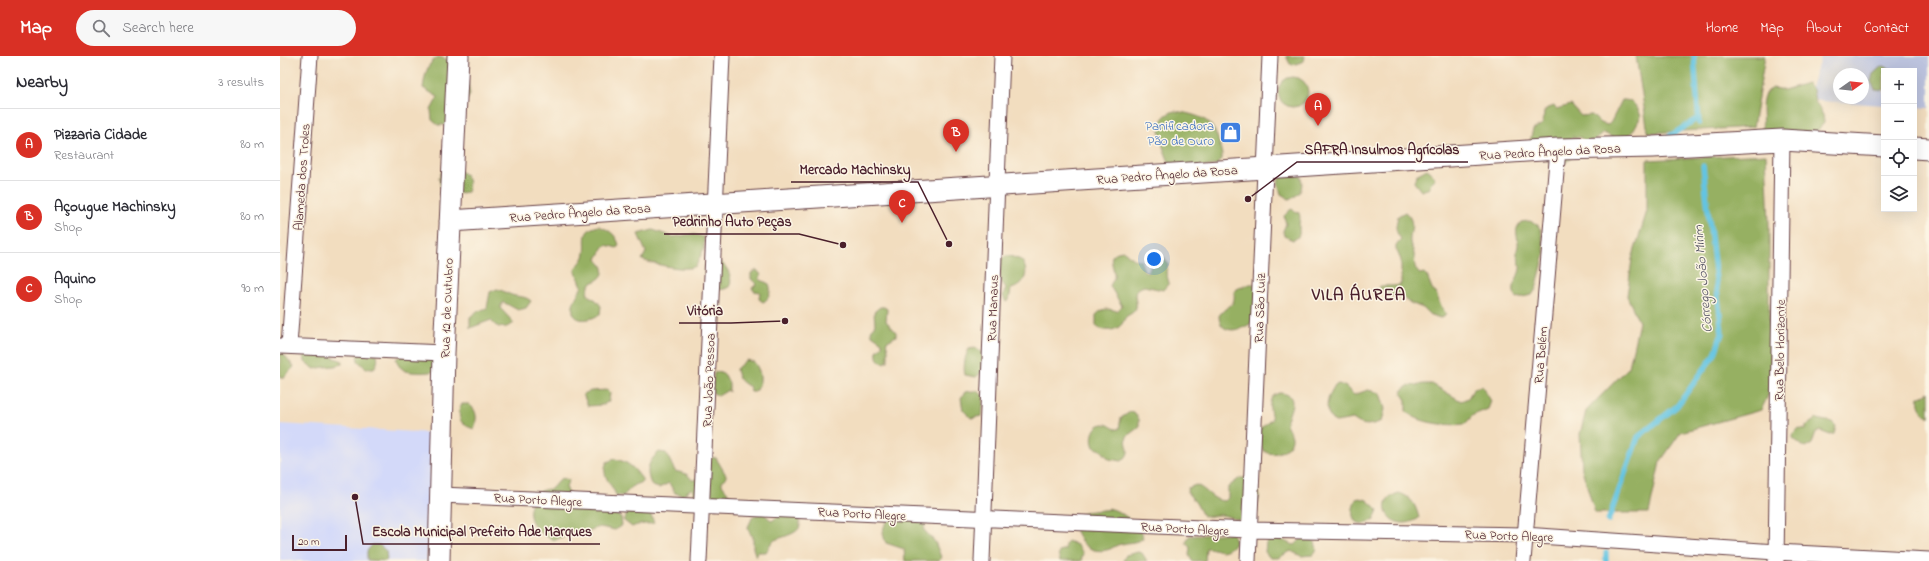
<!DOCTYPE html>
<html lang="en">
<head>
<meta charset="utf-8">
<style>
  :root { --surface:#fff; --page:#f7f7f7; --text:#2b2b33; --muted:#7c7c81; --line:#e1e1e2; --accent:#d93025 }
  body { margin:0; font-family:"Indie Flower",sans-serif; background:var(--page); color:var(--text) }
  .controls { position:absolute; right:12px; top:12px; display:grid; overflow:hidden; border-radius:0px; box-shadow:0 4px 16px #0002 }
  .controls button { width:36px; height:36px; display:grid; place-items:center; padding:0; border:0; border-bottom:1px solid var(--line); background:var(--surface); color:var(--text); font:20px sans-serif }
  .compass { position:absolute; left:1553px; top:12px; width:36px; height:36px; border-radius:50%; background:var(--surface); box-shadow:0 4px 16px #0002; rotate:75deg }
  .scale { position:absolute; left:12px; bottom:10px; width:55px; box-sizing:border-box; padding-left:4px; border:2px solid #4a1f2b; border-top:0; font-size:11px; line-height:14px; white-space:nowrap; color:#4a1f2b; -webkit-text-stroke:3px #fcf5e5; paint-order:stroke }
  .you { position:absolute; left:874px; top:203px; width:14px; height:14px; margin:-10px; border:3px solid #fff; border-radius:50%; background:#1a73e8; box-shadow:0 0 0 6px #1a73e833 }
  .badge { display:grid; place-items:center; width:26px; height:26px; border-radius:50%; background:var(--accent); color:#fff; font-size:13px; font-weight:700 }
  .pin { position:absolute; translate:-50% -33px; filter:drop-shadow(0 1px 2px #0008) }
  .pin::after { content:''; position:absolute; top:21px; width:14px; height:12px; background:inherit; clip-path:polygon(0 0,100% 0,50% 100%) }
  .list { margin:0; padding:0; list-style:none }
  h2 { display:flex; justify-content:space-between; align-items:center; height:52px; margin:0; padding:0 16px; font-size:17px }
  h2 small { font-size:13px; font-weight:400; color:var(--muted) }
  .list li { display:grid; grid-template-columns:26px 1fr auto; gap:12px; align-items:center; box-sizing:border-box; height:72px; padding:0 16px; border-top:1px solid var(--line) }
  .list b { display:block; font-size:15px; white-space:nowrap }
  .list p { margin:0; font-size:13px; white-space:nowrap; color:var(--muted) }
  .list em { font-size:13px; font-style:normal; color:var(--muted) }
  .icon { flex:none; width:22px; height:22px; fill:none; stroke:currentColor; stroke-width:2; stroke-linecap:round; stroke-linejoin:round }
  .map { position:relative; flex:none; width:1649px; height:505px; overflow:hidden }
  header { display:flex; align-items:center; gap:24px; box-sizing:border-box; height:56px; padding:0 20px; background:var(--accent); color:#fff }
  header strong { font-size:19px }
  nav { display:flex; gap:22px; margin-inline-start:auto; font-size:14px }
  .search { width:280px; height:36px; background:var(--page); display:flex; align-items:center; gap:10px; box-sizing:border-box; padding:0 14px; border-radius:22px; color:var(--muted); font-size:15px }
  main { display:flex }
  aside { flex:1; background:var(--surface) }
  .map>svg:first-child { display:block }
</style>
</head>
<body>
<header>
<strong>Map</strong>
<div class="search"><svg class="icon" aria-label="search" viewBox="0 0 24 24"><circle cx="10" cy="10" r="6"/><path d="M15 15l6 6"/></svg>Search here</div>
<nav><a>Home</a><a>Map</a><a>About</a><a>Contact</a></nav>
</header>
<main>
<aside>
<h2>Nearby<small>3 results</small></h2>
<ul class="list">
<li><span class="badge">A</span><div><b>Pizzaria Cidade</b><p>Restaurant</p></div><em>80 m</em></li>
<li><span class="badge">B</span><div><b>Açougue Machinsky</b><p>Shop</p></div><em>80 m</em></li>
<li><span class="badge">C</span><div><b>Aquino</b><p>Shop</p></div><em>90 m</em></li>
</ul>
</aside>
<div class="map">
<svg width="1649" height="505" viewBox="0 0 1649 505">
  <rect width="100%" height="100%" fill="#fcf5e5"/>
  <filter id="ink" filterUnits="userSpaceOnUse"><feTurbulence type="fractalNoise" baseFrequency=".025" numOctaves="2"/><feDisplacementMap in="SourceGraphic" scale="8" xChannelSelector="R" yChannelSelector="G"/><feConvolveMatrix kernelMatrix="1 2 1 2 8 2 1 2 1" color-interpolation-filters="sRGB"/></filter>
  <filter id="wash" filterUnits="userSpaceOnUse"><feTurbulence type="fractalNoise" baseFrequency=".012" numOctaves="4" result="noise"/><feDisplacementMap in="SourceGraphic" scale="16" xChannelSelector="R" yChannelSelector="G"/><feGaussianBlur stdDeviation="0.9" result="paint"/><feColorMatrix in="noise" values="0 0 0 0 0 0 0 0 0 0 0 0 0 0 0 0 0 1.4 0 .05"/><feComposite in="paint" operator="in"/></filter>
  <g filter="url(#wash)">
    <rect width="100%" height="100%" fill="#f2ddbf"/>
    <!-- built -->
    <path fill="#d3d9f9" d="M0,368L152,377L147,505H0Z"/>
    <!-- industrial -->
    <path fill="#bcc3de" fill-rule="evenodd" d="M1541,0H1649V52L1634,51V15H1604V49L1527,44ZM1559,18H1583V42H1559Z"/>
    <!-- forest -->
    <path fill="#96b062" stroke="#706846" d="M1006,0H1025L1024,5L1013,9L1010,8Z
      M1356,0H1485L1473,71L1368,77Z
      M158,1C167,2 179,9 185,17C188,23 189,33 190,39L180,54L175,69H158L152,64L151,54L158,41L143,32C145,20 146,8 158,1Z
      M1602,10L1618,15H1604V34L1595,33L1591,26L1593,18Z
      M998 36a15 15 0 1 1 30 0a15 15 0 1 1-30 0Z
      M1527,27L1533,33L1535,45L1543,59L1544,67L1536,76L1481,78C1485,64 1479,50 1485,37L1493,32L1504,34Z
      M1342,44C1352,43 1359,52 1361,61C1353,72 1352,86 1334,82C1330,81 1328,78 1323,77L1314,85H1305L1300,81H1292L1290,84L1291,103C1271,117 1261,100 1250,86L1253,73L1263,68L1264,56L1266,53L1274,50L1276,53L1291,49L1301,60L1312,59L1320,67L1328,69L1331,66Z
      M895,55C928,61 935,65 942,99V103L937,109L892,115C887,97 865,63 895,55Z
      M1486,98L1489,167V258L1493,329L1481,354L1401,376L1380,406L1369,457H1315L1302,413L1300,378L1306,355L1349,311L1359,266L1347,240L1352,203L1367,155V104Z
      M165,111C178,113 194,118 187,136L175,138L161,133L159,121Z
      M1147,113L1151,116L1155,123L1150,128V132L1141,135L1134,126L1136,119Z
      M1000,120H1021C1023,131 1022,139 1009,143L1001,138L998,127Z
      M1011,153L1019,157C1021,162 1019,165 1019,170C1019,177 1021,181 1013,184L1004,180L1003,175L1006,168L1004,160Z
      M1125,156C1137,166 1129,175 1130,186C1130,190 1134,194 1134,198C1135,205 1133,213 1140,218L1144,217L1147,220L1153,235L1156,237L1160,248L1166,258L1164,261L1160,262L1149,258L1143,252L1128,246L1122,241L1106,239L1098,231C1105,228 1114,232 1121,228V204L1116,193V189L1121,183C1114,174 1116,170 1118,160Z
      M1249,165L1256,167L1261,174L1265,198L1256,233L1252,239L1237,242C1229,233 1238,223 1240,213C1241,208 1238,203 1237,198C1236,194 1239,190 1238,186C1237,177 1234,174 1241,166Z
      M319,170C329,174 336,178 339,189L337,192L326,189L323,192L317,203C318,205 319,206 321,208C328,219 318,224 310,228L307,236L309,240L316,244L321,250L320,258C311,265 290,268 293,250C294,243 299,237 302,230L295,214C297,209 302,206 304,201C309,187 298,174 319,170Z
      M373,174L393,181L412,178L424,181V192L416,210C405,216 374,208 362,204L366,196L358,178Z
      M844,195L853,203L860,204L864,215L868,217L873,203L880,200L884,201L888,208L886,216L889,227L883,234L864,230L857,233C852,240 859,248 855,254C853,257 850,258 847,260C844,262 844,265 842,268C836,276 822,276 816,270V259C823,252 827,252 837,255L842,250L830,230C831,227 833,225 834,222C836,210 822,197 844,195Z
      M726,200H730L741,204C751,216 744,230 731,233L729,244L726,246L723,240L726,232L721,225L719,205Z
      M437,204C446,208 453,220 450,230C436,241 421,224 425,210Z
      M477,214L481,219L479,223L489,228C492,234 489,244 483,246L479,243L480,236L474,235L472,232L477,228L471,223V217Z
      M970,228H974L986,239C993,264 940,291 939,260C946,248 956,253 954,236L956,233Z
      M217,233C222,234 224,236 229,238C238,242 244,239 251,245L246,252L238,254L223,246L220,252L234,267C226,273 217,274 211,264L190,272V261L196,256L207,252L210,236Z
      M600,251H604L607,253L606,265L616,276V280L606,286L608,294V305L604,307C598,305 596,302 597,295L602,290V286L592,279L591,275L595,268L594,256Z
      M696,292L705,298C708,308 704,315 696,321L685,319C683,312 685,299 689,293Z
      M47,295L52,301L63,305L62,308C56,311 44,310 35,313L25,306L24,298Z
      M2,296L14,311L4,321H0V297Z
      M77,297L97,298C98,304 98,307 94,312H86L78,305Z
      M120,300L153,302L156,315C146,317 136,317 125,315L119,310L116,303Z
      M466,304L474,306C481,315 483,326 475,336H471L470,331C463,327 457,323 456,313Z
      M438,316L445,319L449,327V336L448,334L438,340L432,336L434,317Z
      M1059,328L1066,331L1074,339L1088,334L1100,337L1105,353L1102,365C1090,370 1083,371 1073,363L1056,366L1052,364C1043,351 1048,341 1055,329Z
      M1144,328H1152L1181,345L1188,342L1194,332L1202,330L1211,345L1208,353L1193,359L1185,368C1169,370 1138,368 1126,355V344L1122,338V334L1128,330Z
      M327,334L330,337L329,345L323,349L308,350L303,338L311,335Z
      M693,335H697L704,340L702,360L691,362L683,354L681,342L685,336Z
      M1649,336V361C1642,356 1637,350 1639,341Z
      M999,337C1021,338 1009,355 1006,367C1007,372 1011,376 1012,381C1013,395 988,404 982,392C979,387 980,379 980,373L992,363C990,354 986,341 999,337Z
      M182,348H189C198,356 197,362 194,373C180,368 178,364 180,350Z
      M850,356L854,357L859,363V371L847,380C844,392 854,394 842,405L829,403L821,394L814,391C810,383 813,368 824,368C830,368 833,374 839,373L841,362Z
      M1536,363L1552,366L1556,370L1554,378L1550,379L1540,375L1536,377L1532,388L1525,392L1513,382V379L1518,373L1526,374V370Z
      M379,396L386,397L395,415L407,418L412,424H416L428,401L436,402L446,419V422L442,425V429L449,438L447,445L416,443L412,432L403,439L395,437L389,427L379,432L372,430C365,416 367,406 379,396Z
      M334,403C348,405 354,412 362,423V426L354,429L343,440L336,439C331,427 320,419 327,406Z
      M281,422L289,424L286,431L289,438L314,454L318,453L333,457L341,461L342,469L335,474L320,471L304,476L297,475L275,484C257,478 243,462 253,444C258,436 261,433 271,433Z
      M960,422H968C981,433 983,442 972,456C969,459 967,463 963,463C954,465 947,458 938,459C933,459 929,462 923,460L916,447L907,436L908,432L916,429C927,433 932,445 945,445L948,442V431Z
      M1119,437C1132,441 1136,450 1139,462C1111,480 1091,445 1119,437Z
      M1080,442L1087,444L1098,454L1094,464L1083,468L1076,466C1070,458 1073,452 1076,443Z
      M359,451L363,457L371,459L374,467C366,469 360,467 352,471L343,464L352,452Z
      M832,453C844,457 860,470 863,482C857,487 850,486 842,488C838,488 834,491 830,493C819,497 806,494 800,483C796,475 793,473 795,463L804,456Z
      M483,457L492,465L501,458L516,460C531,477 501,480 493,485C490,487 489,493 486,496H478L476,501L473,492V480L470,478L468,471L473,460Z
      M646,462L644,474L655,486L661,501L659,505H625L624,493L606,487C602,477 601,471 610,463Z
      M952,477L955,485L954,489C940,500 939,492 926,492L925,505H912L909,499L910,492L906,486L909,480Z
      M1029,481L1035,486L1037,493L1033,499L1021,500L1011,495L998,502H990L985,496L986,487C997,477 1004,487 1015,489L1021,483Z
      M788,485L797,489L803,497L801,505H780L778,498L781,494H785V488Z
      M92,489H100L106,495L107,503L106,505L87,504V495Z
      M858,496L862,497L867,505H843L846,499Z"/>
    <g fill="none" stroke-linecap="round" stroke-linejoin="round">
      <!-- stream -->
      <path stroke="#64c4e2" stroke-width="5.5" d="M1414,0L1419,67
        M1385,83L1418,62
        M1328,465L1358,381L1397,350L1435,298L1442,277L1423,110
        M1326,505V497"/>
    </g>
  </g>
  <g filter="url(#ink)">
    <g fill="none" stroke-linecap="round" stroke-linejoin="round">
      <defs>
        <path id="minor" d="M0,290L164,297
          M9,290L30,0
          M161,439L969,474L1244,479L1496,496L1649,504
          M419,505L442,0
          M702,505L722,0
          M968,505L990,0
          M1243,505L1278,93
          M1496,505L1502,84"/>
        <path id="secondary" d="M1634,92L1649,93
          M170,165L1278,93L1373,91L1502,84L1604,90
          M159,505L164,297L178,0"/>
      </defs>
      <!-- minor casing -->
      <use href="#minor" stroke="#633c41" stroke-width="17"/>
      <!-- secondary casing -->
      <use href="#secondary" stroke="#633c41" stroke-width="23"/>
      <!-- minor -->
      <use href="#minor" stroke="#fff" stroke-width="15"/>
      <!-- secondary -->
      <use href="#secondary" stroke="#fff" stroke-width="21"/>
    </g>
  </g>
  <!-- icons -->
  <defs>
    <symbol id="shop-square" viewBox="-11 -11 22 22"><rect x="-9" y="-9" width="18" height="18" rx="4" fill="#3f7fe0" stroke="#fcf5e5"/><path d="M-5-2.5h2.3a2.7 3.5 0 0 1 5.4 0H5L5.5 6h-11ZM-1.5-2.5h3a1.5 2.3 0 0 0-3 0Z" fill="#fff"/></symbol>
  </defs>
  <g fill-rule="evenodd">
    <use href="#shop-square" x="938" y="64" width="25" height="25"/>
  </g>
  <g text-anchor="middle" stroke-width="3" stroke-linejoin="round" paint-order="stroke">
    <!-- shop labels -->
    <g font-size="13" fill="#366cbe" stroke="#fcf5e5" text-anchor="end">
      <text x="934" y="74">Panificadora<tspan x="934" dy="15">Pão de Ouro</tspan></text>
    </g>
    <!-- street labels -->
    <g font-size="13" fill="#4a1f2b" stroke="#fcf5e5">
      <text transform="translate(1270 95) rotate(-3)" y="5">Rua Pedro Ângelo da Rosa</text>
      <text transform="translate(887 118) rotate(-4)" y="5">Rua Pedro Ângelo da Rosa</text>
      <text transform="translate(21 121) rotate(-86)" y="5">Alameda dos Troles</text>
      <text transform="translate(300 156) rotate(-4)" y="5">Rua Pedro Ângelo da Rosa</text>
      <text transform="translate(166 252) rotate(-88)" y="5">Rua 12 de Outubro</text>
      <text transform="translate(712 252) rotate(-88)" y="5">Rua Manaus</text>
      <text transform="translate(979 252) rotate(-88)" y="5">Rua São Luiz</text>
      <text transform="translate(1499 294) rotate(-89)" y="5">Rua Belo Horizonte</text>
      <text transform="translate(1260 299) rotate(-85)" y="5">Rua Belém</text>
      <text transform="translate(428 324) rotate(-88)" y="5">Rua João Pessoa</text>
      <text transform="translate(258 443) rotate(3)" y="5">Rua Porto Alegre</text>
      <text transform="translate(582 457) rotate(3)" y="5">Rua Porto Alegre</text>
      <text transform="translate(905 472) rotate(3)" y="5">Rua Porto Alegre</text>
      <text transform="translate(1229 479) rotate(2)" y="5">Rua Porto Alegre</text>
    </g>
    <!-- water labels -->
    <g font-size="14" font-style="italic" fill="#525162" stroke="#fcf5e5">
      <text transform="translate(1422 223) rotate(-95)" y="5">Córrego João Mirim</text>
    </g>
    <!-- district labels -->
    <g font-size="17" font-weight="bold" letter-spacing="1" fill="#4a1f2b" stroke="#fcf5e5">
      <text x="1079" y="244">VILA ÁUREA</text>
    </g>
  </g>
  <!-- callouts -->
  <path fill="none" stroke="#4a1f2b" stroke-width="1.5" d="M968 143L1017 106H1188M669 188L638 126H511M563 189L519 178H384M505 265L451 267H399M75 441L83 488H320"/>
  <g fill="#4a1f2b" stroke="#fcf5e5" stroke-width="1.5">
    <circle cx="968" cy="143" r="4"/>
    <circle cx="669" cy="188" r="4"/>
    <circle cx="563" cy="189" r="4"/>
    <circle cx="505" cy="265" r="4"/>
    <circle cx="75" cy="441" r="4"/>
  </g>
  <g font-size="14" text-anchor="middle" font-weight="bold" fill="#4a1f2b" stroke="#fcf5e5" stroke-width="3" stroke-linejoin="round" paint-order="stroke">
    <text x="1102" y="98">SAFRA Insulmos Agrícolas</text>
    <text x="575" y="118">Mercado Machinsky</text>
    <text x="452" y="170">Pedrinho Auto Peças</text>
    <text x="425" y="259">Vitória</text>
    <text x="202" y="480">Escola Municipal Prefeito Ade Marques</text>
  </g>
</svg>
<div class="controls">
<button>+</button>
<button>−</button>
<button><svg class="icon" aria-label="locate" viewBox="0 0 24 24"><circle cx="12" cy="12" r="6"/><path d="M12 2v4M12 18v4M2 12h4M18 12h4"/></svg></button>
<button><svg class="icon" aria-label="layers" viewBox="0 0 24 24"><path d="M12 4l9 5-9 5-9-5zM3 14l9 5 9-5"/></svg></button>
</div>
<svg class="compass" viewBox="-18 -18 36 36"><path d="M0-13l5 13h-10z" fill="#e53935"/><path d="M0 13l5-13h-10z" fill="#7c7c81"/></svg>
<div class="scale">20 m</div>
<div class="you"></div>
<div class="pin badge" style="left:1038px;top:70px">A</div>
<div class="pin badge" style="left:676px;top:96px">B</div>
<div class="pin badge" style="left:622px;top:167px">C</div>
</div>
</main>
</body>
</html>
